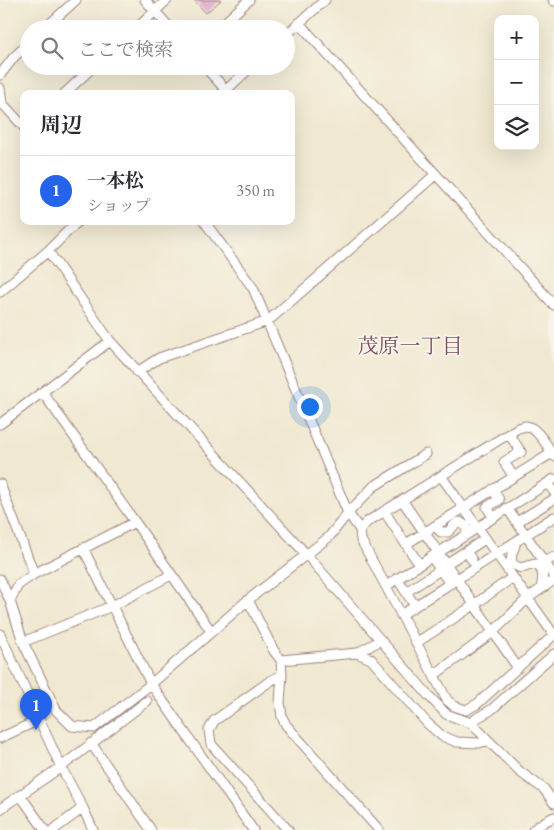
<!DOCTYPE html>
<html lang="ja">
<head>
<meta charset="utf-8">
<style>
  :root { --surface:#fff; --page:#f2f2f3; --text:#2b2b33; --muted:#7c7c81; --line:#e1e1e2; --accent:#2563eb }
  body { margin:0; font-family:"EB Garamond","Noto Serif JP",serif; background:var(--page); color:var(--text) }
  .controls { position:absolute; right:15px; top:15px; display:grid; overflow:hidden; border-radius:10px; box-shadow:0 5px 20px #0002 }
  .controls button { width:45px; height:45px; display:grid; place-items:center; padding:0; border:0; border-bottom:1px solid var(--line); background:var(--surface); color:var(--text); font:25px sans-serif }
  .you { position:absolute; left:309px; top:406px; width:18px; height:18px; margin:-12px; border:4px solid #fff; border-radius:50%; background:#1a73e8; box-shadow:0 0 0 8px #1a73e833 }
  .badge { display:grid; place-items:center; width:32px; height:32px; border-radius:50%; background:var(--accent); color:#fff; font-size:16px; font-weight:700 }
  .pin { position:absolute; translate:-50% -41px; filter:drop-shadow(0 1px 2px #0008) }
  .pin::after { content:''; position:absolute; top:26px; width:18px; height:15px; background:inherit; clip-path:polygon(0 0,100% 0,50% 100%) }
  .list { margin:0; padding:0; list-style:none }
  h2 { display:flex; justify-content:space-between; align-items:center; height:65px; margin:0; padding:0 20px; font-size:21px }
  h2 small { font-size:16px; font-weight:400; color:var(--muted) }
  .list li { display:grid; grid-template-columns:32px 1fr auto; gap:15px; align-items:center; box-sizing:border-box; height:70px; padding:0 20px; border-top:1px solid var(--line) }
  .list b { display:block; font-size:19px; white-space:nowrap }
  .list p { margin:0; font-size:16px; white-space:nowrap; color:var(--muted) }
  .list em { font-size:16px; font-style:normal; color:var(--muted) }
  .icon { flex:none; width:28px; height:28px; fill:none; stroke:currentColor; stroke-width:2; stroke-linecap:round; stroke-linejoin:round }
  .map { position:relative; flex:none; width:554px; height:830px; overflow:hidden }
  .search { position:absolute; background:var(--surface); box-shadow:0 5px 20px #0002; left:20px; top:20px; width:275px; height:55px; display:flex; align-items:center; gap:12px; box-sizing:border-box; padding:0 18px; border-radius:28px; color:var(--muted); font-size:19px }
  .panel { position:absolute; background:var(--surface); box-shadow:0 5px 20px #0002; left:20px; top:90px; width:275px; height:135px; border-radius:10px }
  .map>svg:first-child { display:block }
</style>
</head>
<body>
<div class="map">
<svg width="554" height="830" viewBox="0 0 554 830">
  <rect width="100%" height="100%" fill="#f7f3e8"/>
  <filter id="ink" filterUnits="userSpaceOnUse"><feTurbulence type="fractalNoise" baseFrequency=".02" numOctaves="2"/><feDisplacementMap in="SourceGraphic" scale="10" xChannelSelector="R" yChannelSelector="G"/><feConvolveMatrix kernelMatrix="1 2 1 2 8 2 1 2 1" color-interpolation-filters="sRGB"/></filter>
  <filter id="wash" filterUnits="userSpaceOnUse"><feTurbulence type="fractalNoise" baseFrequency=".0096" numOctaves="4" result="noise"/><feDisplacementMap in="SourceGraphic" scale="20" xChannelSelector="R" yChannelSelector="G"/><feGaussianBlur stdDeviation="1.12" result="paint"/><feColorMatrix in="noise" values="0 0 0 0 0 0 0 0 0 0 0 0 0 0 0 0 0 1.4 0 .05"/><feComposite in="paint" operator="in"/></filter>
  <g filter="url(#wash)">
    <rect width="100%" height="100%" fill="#f0e8d0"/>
    <g id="blocks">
      <!-- building -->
      <path fill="#dea4cf" d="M194,0H221L206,13Z"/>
    </g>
  </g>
  <g filter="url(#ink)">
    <use href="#blocks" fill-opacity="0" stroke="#9d847e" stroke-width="1"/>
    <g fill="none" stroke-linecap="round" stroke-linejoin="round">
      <defs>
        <path id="minor" d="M145,0L171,29
          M553,0L554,1
          M299,23L554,305
          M44,29L76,0
          M136,29L167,0
          M225,29L222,25L249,0
          M286,35L325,0
          M204,66L226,90
          M0,75L14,57L29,43
          M0,88L2,103L24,127
          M64,94L94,66
          M222,94L252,66
          M204,221L253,288L348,513L360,530
          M48,251L110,341L306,554L429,696L446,714L471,723L520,772L544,789L554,803
          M0,292L48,251L78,221
          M137,372L159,358L268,321L435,175
          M43,393L135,522L211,631
          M0,424L110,341
          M509,434L521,452L504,462L514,477
          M554,456C548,447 537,427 526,426C524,426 520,428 518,428L367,522L360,530L361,540L447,700L454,706L466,710L477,704L554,635
          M441,476L554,635
          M548,483L554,492
          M0,484L34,574L18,585L10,601L23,642L56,710L72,726L94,728L151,684L248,600L329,537L348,513L373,487L426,454
          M402,500L518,668
          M507,508L554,576
          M384,511L419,564
          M493,517L487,507L499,500L493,489
          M517,522L554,499
          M435,526L441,532H448C453,528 454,523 460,522L466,526L467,533
          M516,542L512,554L511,562C522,572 523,566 536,564C545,571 543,578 541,589
          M406,544L552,453
          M83,548L151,684L253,830
          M466,551L472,560
          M431,556L450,584
          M545,562L554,557
          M446,564L485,539
          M34,574L135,522
          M397,578L415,606
          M0,579L10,601
          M386,586L554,479
          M406,592L440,570
          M248,600L274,651L281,660L282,675L280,702L282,717L286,725L379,830
          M401,615L554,517
          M0,634L61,767L83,808L93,830
          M23,642L112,606L171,575
          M416,643L474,605L513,577
          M357,653L381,640
          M281,660L357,653L371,659L427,723L442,736L457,742L479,743L488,740
          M282,675L270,681L214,721L209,730L211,744L288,830
          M434,675L493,632L528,598L554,580
          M471,723L477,718L491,710L554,654
          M0,738L39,720
          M91,743L151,830
          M20,795L45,830
          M0,809L61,767L147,701
          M53,830L83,808
          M533,830L544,822L554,817"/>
      </defs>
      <!-- minor casing -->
      <use href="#minor" stroke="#9d847e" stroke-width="11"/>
      <!-- minor -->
      <use href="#minor" stroke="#fff" stroke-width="9"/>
    </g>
  </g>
  <g text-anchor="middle" stroke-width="4" stroke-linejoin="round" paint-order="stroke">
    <!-- neighbourhood labels -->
    <g font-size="21" fill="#7e4e64" stroke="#f7f3e8">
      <text x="410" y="353">茂原一丁目</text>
    </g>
  </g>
</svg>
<div class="controls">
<button>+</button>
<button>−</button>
<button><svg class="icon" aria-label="layers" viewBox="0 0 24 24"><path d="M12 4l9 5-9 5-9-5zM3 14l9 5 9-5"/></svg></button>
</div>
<div class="you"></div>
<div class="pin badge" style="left:36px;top:730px">1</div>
<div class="search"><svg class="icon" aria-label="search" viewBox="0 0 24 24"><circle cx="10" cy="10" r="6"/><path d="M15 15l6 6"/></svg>ここで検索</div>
<section class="panel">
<h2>周辺<small></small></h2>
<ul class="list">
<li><span class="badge">1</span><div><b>一本松</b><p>ショップ</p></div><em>350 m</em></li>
</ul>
</section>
</div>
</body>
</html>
